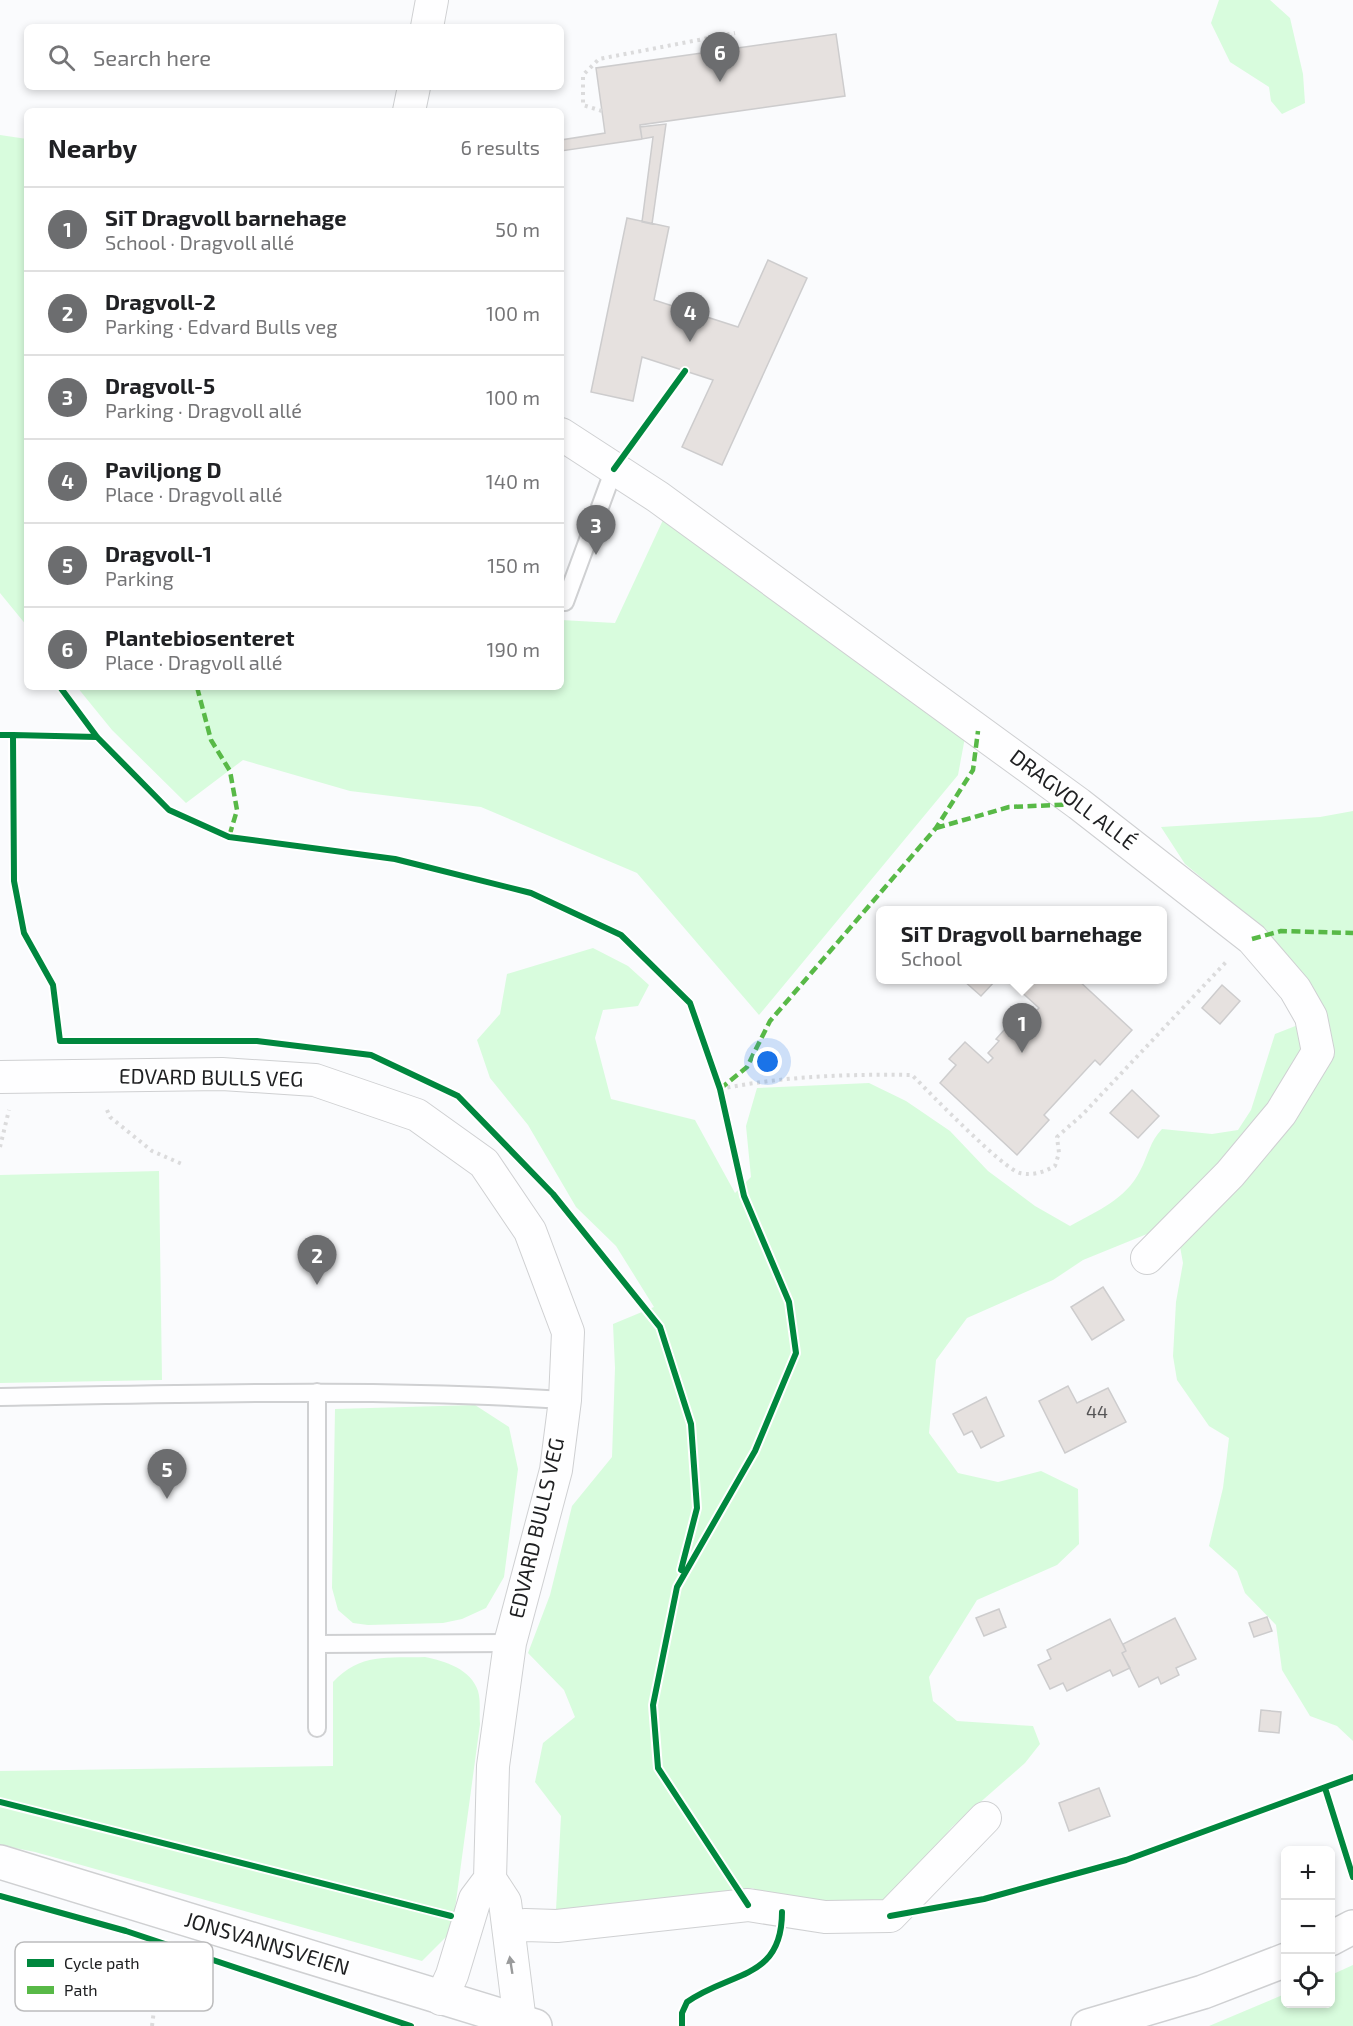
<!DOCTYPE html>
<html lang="en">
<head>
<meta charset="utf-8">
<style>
  :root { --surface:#fff; --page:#f2f2f2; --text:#202124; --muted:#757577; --line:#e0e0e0; --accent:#6c6d6f }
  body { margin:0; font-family:"Exo 2",sans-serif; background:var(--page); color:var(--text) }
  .controls { position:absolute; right:18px; bottom:18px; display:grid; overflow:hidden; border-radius:9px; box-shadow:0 3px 9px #0003 }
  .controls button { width:54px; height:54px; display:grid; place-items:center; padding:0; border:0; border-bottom:2px solid var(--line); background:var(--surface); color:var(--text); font:30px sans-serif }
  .you { position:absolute; left:768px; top:1062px; width:21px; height:21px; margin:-15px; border:4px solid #fff; border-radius:50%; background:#1a73e8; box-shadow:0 0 0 9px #1a73e833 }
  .badge { display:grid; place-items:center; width:39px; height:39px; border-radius:50%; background:var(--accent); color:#fff; font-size:20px; font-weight:700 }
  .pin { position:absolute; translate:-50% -50px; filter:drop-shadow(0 2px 3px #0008) }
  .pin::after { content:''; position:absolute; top:32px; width:21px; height:18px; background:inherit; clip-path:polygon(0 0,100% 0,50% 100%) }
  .popup { position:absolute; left:876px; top:906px; width:291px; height:78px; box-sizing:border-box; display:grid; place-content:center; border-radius:9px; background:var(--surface); filter:drop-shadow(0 2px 4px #0005); font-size:20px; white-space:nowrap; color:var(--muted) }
  .popup b { font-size:22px; color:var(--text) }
  .popup::after { content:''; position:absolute; left:50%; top:100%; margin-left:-12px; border:12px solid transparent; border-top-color:var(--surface) }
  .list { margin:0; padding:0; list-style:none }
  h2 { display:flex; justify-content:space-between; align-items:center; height:78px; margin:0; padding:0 24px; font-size:26px }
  h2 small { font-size:20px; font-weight:400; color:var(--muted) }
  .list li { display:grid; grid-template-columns:39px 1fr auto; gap:18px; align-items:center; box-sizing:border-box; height:84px; padding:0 24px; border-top:2px solid var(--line) }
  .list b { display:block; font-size:22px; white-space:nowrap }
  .list p { margin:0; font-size:20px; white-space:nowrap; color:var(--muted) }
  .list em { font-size:20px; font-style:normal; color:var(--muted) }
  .icon { flex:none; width:33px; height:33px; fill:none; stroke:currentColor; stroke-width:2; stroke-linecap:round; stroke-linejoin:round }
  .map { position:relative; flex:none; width:1353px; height:2026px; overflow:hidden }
  .search { position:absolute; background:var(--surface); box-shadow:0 3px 9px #0003; left:24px; top:24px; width:540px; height:66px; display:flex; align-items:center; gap:15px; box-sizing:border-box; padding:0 21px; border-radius:9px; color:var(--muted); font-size:22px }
  .panel { position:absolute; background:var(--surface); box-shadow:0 3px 9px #0003; left:24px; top:108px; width:540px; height:582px; border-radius:9px }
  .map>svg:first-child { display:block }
</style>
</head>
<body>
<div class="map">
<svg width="1353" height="2026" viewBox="0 0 1353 2026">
  <rect width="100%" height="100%" fill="#fafbfd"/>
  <!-- green -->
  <path fill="#d8fcdd" d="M1219,0H1270L1290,18L1303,74L1305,103L1282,114L1271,101L1269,87L1230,62L1211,23Z
    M0,135L27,139V626L0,593Z
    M663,520L966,732L958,775L759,1015L637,873L481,807L350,791L243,760L186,803L112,730L77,687H561V620L615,623Z
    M1353,811V1741L1337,1726L1310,1716L1282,1670L1276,1625L1245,1593L1237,1571L1209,1546L1223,1488L1229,1438L1209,1426L1177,1380L1173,1356L1176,1302L1183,1263L1179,1241L1147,1234L1083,1260L1053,1280L967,1318L936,1360L929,1433L958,1473L998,1482L1041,1471L1078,1489L1079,1544L1057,1565L977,1600L929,1677L933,1701L957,1721L1033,1726L1040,1744L1025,1763L952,1827L891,1901L827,1906L783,1900L752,1888L716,1898L578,1912L556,1910L561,1816L535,1782L543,1743L575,1717L564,1690L528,1653L550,1595L572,1506L612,1457L615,1368L613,1324L654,1307L616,1246L576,1207L528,1125L490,1078L477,1040L500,1014L507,974L593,948L628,966L649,985L638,1006L603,1010L595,1038L611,1099L695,1120L735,1193L751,1177L746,1126L757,1088L869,1083L906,1101L950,1131L988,1171L1035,1206L1070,1226C1097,1211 1126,1199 1140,1171C1148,1156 1150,1141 1162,1129L1212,1134L1238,1130L1251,1110L1275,1034L1303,1023L1248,916L1185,864L1161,827L1320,817Z
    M159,1171L162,1380L0,1383V1175Z
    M475,1405L509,1427L518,1469L504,1577L486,1608L462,1619L443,1623L368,1625L353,1623L338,1610L332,1588L335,1409Z
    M425,1657C445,1661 471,1669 478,1691C481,1701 479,1714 480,1724L452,1931L422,1961L35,1852L0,1845V1771L333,1766V1682C360,1653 388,1658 425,1657Z
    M1353,1965V2026H1209L1285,1994L1286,2004H1330L1331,1975Z"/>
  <!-- building -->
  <path fill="#e6e1df" stroke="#cdcccd" stroke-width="1.5" d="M836,34L845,96L640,125L642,139L561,151V140L605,133L596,68Z
    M666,124L652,224L642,222L653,137L642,139L640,127Z
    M627,218L669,227L654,300L738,327L768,260L807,278L722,465L682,447L713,380L642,357L633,401L591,392Z
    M963,980H996L981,996Z
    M1023,980H1078L1132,1030L1100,1065L1095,1060L1044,1115L1049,1120L1017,1155L940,1083L956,1065L949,1059L965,1042L988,1063L993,1058L988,1053L999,1041L996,1039L1014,1019L1016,1022L1027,1010L1032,1015L1039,1008L1016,987Z
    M1222,985L1240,1001L1220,1024L1202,1008Z
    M1132,1090L1159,1116L1138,1138L1110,1113Z
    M1103,1287L1124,1320L1092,1340L1071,1307Z
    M1068,1386L1077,1403L1108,1388L1126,1422L1065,1453L1039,1401Z
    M986,1397L1004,1436L981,1448L972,1431L964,1435L953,1414Z
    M999,1609L1006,1627L984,1636L976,1618Z
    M1267,1617L1272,1631L1254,1637L1249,1623Z
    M1175,1618L1196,1659L1176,1668L1179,1675L1161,1684L1158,1677L1139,1687L1122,1653L1126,1651L1123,1644Z
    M1110,1619L1126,1651L1122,1653L1130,1668L1113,1676L1110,1670L1067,1691L1063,1683L1050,1689L1038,1665L1051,1659L1047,1650Z
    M1261,1710L1281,1712L1279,1733L1259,1731Z
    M1099,1788L1110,1816L1069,1831L1059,1803Z"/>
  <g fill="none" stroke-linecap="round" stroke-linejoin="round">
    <defs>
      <path id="service" d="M561,601L565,602L614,469
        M317,1392V1728
        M0,1397C188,1394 377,1388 565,1400
        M317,1644L510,1643"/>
      <path id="minor" d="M427,27L432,0
        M409,111L414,87
        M561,434L658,497L1079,804L1252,939L1295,989L1311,1017L1318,1052L1281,1113L1230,1174L1147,1258
        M0,1077L222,1074L315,1080L417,1115L484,1163L530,1231L568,1332L565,1400L556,1470L510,1643L493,1766L490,1879
        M525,1925L557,1926L748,1905L825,1917L890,1916L985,1818
        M441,1999L452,1975L475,1899L490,1879L505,1902L520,2022"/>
      <path id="secondary" d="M0,1862L535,2026
        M1330,1939L1353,1927
        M1088,2026L1203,1992L1286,1960"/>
    </defs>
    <!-- service casing -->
    <use href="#service" stroke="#cfd0d2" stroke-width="20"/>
    <!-- minor casing -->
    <use href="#minor" stroke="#cfd0d2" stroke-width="34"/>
    <!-- secondary casing -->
    <use href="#secondary" stroke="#cfd0d2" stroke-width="36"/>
    <!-- path -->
    <path stroke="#dbdbdc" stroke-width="4" stroke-dasharray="3 4.5" stroke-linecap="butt" d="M602,111L583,105V75L599,59L735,33
      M720,1089C784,1076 848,1074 912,1075C929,1092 1003,1169 1020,1173C1034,1176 1043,1172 1055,1166L1059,1153L1057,1137L1083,1114L1227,961
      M107,1110L110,1117L152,1151L182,1164
      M0,1147L9,1110
      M152,2026L162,1947"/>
    <!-- service -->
    <use href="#service" stroke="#fefeff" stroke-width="16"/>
    <!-- minor -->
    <use href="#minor" stroke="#fefeff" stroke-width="32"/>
    <!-- secondary -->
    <use href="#secondary" stroke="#fefeff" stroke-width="33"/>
    <!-- quiet -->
    <path stroke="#58b947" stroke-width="4.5" stroke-dasharray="9 4.5" stroke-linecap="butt" d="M197,687L211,740L230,771L237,810L229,837
      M936,828L1009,807L1079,804
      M1252,939L1281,931L1353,933
      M720,1089L747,1067L770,1021L936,828L973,770L978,731"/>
    <defs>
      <path id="cycleway" d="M614,469L685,371
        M60,687L97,737L169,810L229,837L395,859L531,893L621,935L690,1003L720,1089L744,1196L789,1302L796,1353L755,1451L677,1587L653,1705L658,1768L748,1905
        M0,735H13L14,881L24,933L53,985L60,1041H257L371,1055L458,1096L553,1194L660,1327L691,1424L697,1508L681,1570
        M13,735L97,737
        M1325,1788L1353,1877
        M0,1802L451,1916
        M0,1896L126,1931L411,2026
        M890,1916L984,1899L1126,1860L1353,1777
        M682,2026V2013L687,2002C731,1971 782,1980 782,1912"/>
    </defs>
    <!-- cycleway casing -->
    <use href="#cycleway" stroke="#fff" stroke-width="10"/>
    <!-- cycleway -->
    <use href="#cycleway" stroke="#00873e" stroke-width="6"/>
  </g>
  <!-- one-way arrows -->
  <defs><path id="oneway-solid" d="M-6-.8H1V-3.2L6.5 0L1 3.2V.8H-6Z" transform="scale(1.5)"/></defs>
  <use fill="#9a9b9c" href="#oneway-solid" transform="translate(511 1965) rotate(-99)"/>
  <g text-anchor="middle" stroke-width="4.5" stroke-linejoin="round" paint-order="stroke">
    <!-- number labels -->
    <g font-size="18" fill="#555455">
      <text x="1097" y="1418">44</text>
    </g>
    <!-- street labels -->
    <g font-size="21" fill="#202123" stroke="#fff">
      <text transform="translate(1073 800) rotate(37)" y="7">DRAGVOLL ALLÉ</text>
      <text transform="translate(211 1078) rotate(1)" y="7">EDVARD BULLS VEG</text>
      <text transform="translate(537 1528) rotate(-77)" y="7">EDVARD BULLS VEG</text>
      <text transform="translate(267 1944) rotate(17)" y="7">JONSVANNSVEIEN</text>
    </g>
  </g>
  <!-- legend -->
  <rect x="15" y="1942" width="198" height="69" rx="9" fill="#fff" stroke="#bcbcbd" stroke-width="1.5"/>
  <rect x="27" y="1959" width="27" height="8" fill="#00873e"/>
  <rect x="27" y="1986" width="27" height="8" fill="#58b947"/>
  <g font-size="16" fill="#202123">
    <text x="64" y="1969">Cycle path</text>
    <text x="64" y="1996">Path</text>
  </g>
</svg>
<div class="controls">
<button>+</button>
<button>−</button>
<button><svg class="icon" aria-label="locate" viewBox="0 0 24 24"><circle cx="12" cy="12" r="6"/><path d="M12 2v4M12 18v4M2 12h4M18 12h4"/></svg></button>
</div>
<div class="you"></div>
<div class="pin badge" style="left:1022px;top:1053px">1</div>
<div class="popup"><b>SiT Dragvoll barnehage</b>School</div>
<div class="pin badge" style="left:317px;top:1285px">2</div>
<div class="pin badge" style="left:596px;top:555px">3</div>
<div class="pin badge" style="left:690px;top:342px">4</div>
<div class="pin badge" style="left:167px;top:1499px">5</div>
<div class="pin badge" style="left:720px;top:82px">6</div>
<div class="search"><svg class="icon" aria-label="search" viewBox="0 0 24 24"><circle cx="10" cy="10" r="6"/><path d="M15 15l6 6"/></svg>Search here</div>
<section class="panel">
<h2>Nearby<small>6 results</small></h2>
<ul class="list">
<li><span class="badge">1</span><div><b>SiT Dragvoll barnehage</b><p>School · Dragvoll allé</p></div><em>50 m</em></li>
<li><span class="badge">2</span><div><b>Dragvoll-2</b><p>Parking · Edvard Bulls veg</p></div><em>100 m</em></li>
<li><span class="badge">3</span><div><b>Dragvoll-5</b><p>Parking · Dragvoll allé</p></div><em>100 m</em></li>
<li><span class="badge">4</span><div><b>Paviljong D</b><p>Place · Dragvoll allé</p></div><em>140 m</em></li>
<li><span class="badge">5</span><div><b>Dragvoll-1</b><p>Parking</p></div><em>150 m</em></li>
<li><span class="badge">6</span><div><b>Plantebiosenteret</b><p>Place · Dragvoll allé</p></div><em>190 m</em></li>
</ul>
</section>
</div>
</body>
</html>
